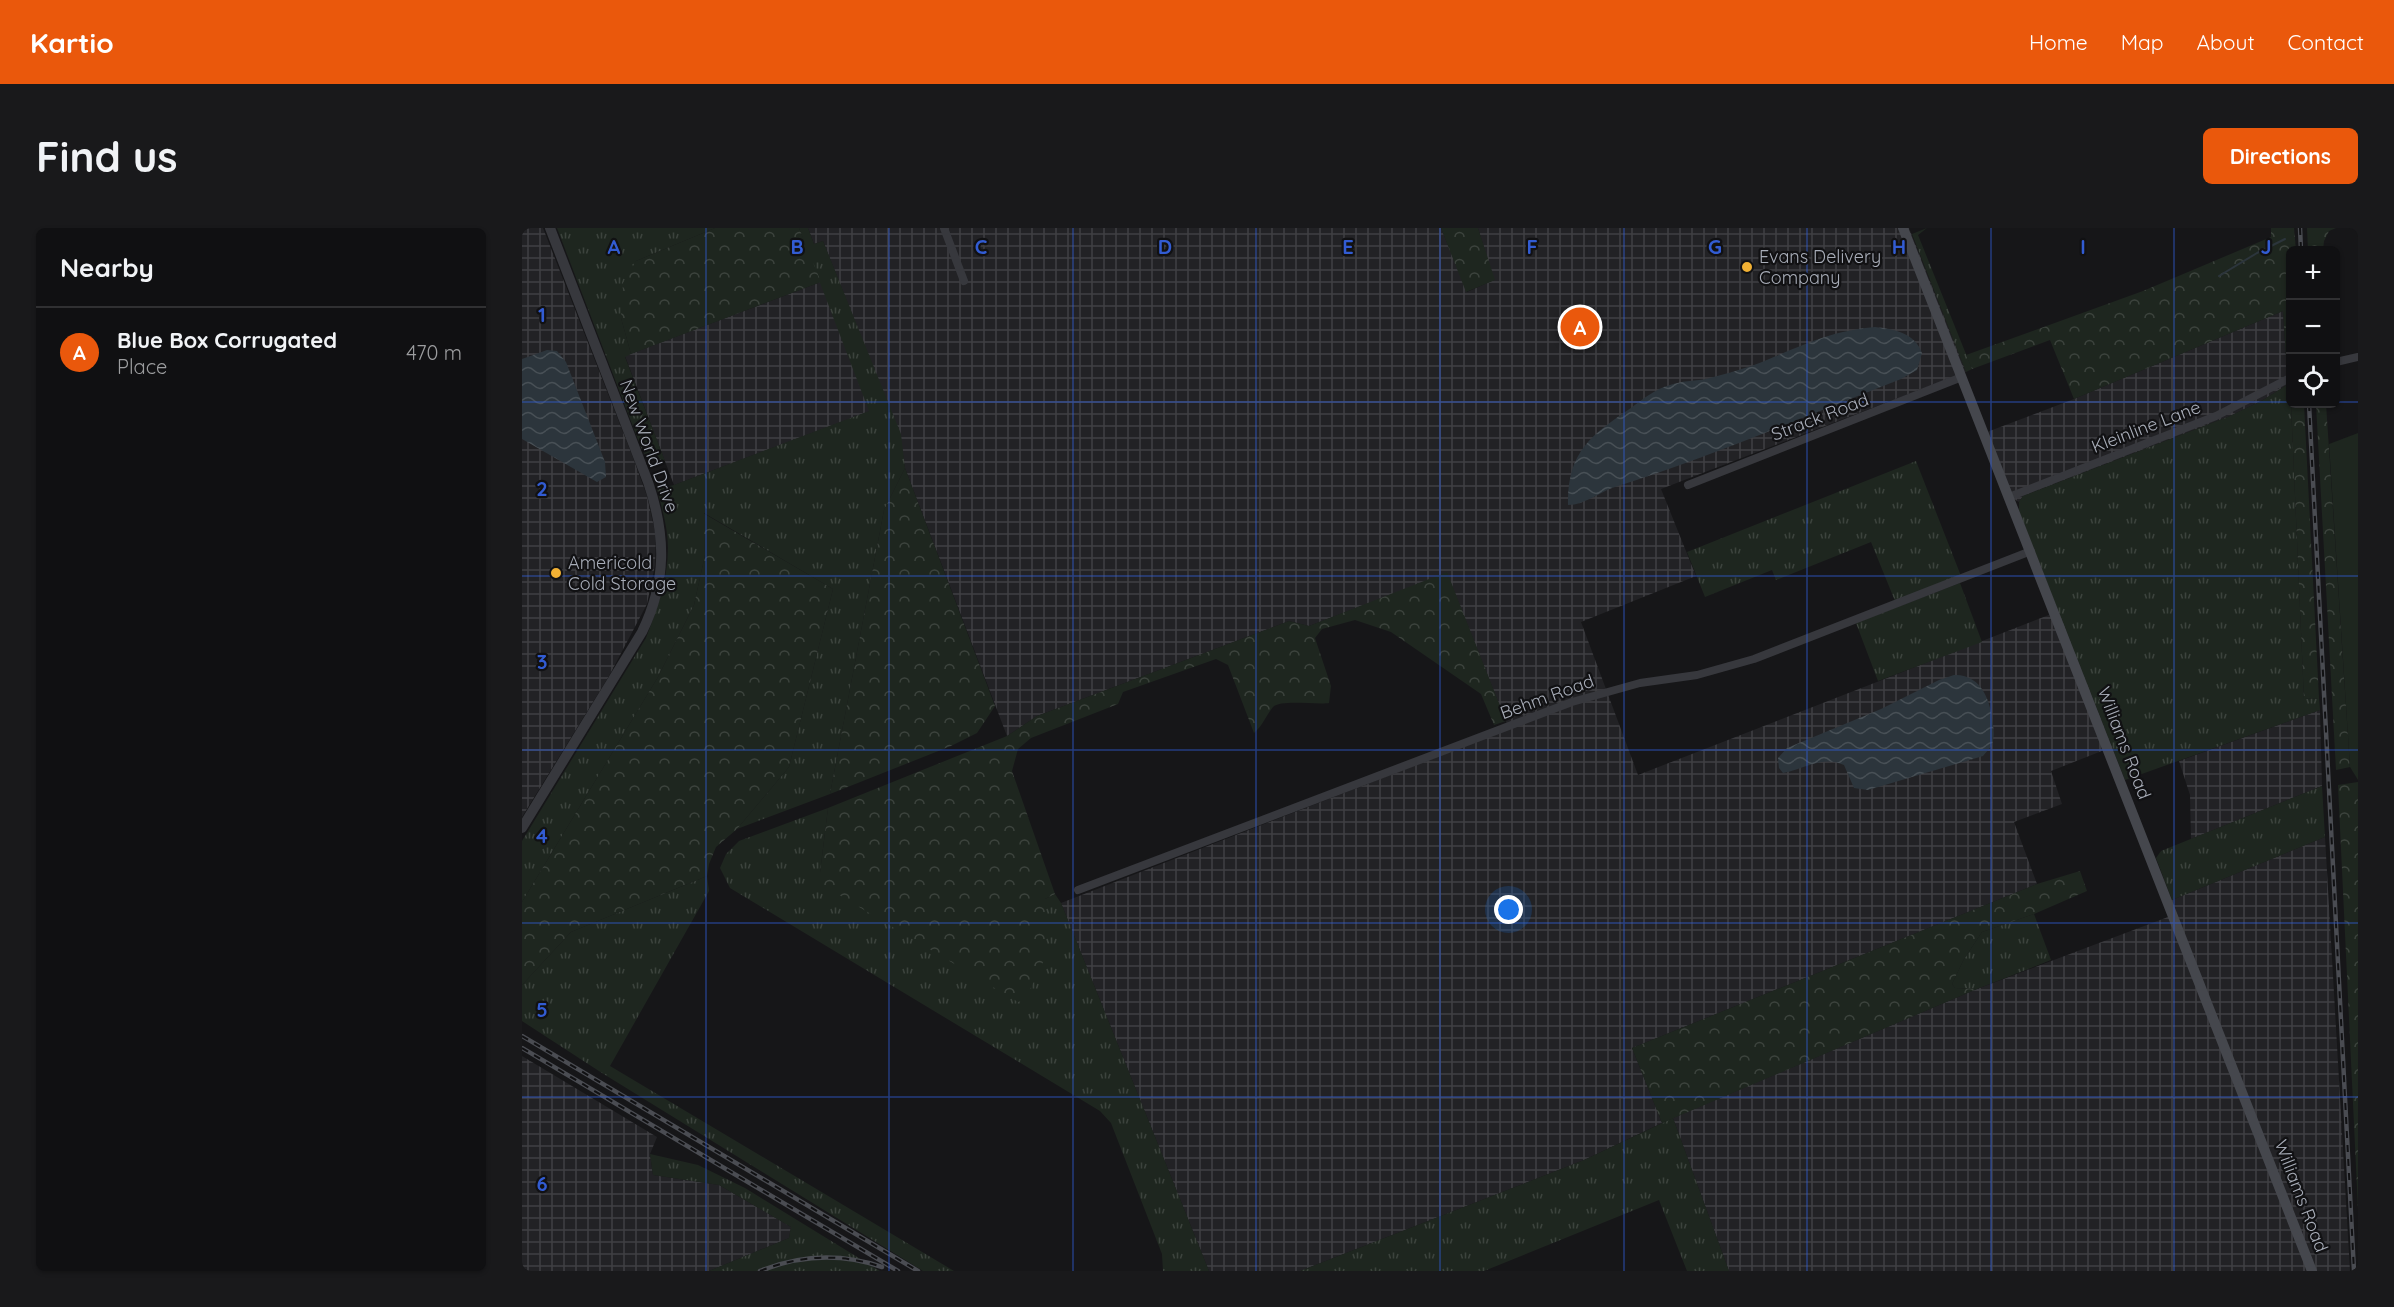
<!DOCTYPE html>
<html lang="en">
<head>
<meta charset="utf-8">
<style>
  :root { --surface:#101012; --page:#19191b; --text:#f1f3f6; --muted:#9c9d9f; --line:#303032; --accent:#ea580c }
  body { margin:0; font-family:Quicksand,sans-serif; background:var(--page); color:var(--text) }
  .controls { position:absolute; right:18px; top:18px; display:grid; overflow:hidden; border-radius:9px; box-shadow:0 2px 4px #0004 }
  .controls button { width:54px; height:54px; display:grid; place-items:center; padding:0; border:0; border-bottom:2px solid var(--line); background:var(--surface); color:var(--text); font:30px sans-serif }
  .you { position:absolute; left:987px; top:682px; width:21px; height:21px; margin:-15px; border:4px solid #fff; border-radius:50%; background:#1a73e8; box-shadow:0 0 0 9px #1a73e833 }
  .badge { display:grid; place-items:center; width:39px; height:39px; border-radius:50%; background:var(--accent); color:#fff; font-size:20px; font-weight:700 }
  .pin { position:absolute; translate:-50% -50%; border:3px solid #fff; box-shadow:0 2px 6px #0006 }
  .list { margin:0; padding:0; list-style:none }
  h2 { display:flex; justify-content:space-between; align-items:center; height:78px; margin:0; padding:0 24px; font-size:26px }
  h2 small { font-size:20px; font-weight:400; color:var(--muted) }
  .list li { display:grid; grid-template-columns:39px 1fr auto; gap:18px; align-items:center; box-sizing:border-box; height:90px; padding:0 24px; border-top:2px solid var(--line) }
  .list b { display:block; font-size:22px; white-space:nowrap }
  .list p { margin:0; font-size:20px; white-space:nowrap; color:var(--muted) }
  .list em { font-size:20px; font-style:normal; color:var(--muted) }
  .icon { flex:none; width:33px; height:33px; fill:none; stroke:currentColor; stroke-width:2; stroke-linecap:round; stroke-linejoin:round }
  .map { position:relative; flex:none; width:1836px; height:1043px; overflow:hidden; border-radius:9px }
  header { display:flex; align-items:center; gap:36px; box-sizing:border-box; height:84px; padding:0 30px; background:var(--accent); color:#fff }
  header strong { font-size:28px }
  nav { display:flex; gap:33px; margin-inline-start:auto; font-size:21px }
  .intro { display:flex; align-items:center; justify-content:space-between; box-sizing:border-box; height:144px; padding:0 36px }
  h1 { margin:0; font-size:42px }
  .button { padding:15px 27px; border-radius:9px; background:var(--accent); color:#fff; font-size:21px; font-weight:700 }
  main { display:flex; gap:36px; padding:0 36px }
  aside { flex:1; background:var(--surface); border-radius:9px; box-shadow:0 2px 4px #0004 }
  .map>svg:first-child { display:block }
</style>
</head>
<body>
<header>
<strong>Kartio</strong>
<nav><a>Home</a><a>Map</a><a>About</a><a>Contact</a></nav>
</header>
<div class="intro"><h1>Find us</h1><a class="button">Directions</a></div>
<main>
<aside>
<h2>Nearby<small></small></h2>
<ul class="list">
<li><span class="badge">A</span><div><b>Blue Box Corrugated</b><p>Place</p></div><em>470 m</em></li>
</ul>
</aside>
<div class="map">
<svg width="1836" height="1043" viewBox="0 0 1836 1043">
  <defs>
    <pattern id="industrial-grid" width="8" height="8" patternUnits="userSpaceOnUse" patternTransform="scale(1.5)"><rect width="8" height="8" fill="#222225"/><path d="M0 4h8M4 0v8" fill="none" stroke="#3f3f43"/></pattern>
    <pattern id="grass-tufts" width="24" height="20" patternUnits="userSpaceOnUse" patternTransform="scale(1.5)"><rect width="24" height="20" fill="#1e261f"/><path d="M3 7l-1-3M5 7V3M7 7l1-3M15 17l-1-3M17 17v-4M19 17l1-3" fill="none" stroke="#3c433d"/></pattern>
    <pattern id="forest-crowns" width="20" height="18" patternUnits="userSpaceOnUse" patternTransform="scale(1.5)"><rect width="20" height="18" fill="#1e261f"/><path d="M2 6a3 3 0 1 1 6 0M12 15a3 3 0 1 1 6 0" fill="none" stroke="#3c433d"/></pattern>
    <pattern id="water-waves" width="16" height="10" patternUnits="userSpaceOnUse" patternTransform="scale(1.5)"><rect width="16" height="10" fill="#2c353c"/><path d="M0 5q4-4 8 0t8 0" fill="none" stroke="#485056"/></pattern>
  </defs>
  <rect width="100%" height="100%" fill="#161618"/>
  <!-- industrial -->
  <path fill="url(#industrial-grid)" d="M0,0H21L110,227L125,268L134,308L133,337L125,376L87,448L0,589Z
    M286,0H919L945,64L972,52L956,0H1387L1444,144L1139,261L1174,348L1059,394L1116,547L1537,383L1590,519L1529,543L1540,576L1492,594L1515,656L1110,820L1140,895L1062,932L778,1043H687L539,675L987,501L925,345L787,398L767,393L515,488L485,508L383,240L378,206L301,13L292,16Z
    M299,54L348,183L152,257L103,128Z
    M1761,83L1765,145L1768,155L1741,172L1708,188L1501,268L1497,274L1492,271L1465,204L1552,171Z
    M1798,482L1800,558L1669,611L1668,567L1657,533Z
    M1803,609L1828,1043H1207L1151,890L1455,761L1646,689L1650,672Z
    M0,828L135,909L128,926L131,947L197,957L269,999L267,1010L187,1043H0Z"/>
  <!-- grass -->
  <path fill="url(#grass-tufts)" d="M35,0H193L114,33L99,90L109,126L103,129L143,233L125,230L120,222Z
    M277,0H286L292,16L301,13L379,206L383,240L362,282L308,566L215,601L267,539L311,361L182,285L183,327L172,377L136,449L0,674V613L124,410C135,382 146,351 146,320C146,300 140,280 135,261L152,257L347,183Z
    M1405,0L1396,7L1450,141L1444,144L1390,6Z
    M1768,155L1782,471L1797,470L1798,482L1603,552L1497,283V274L1501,268L1708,188L1741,172Z
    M1394,233L1439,348L1373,373L1349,314L1254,352L1250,342L1183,369L1165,324Z
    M1438,355L1460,414L1356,453L1334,395Z
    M1800,558L1803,609L1650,672L1634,630L1639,623Z
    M306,580L298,645L523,730V671L533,666L539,675L687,1043H641L640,1026L589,895L578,883L208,660L198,640L204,626L217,613Z
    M185,648L187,663L88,838L432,1043H401L80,845L0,793V757L49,704Z
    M1512,686L1529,732L1455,761L1433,760L1430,756L1442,731L1460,704Z
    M1151,890L1207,1043H1165L1137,972L962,1043H778L1062,932Z
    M128,926L176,937L223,960L358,1043H187L267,1010L269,999L197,957L131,947Z"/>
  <!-- forest -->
  <path fill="url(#forest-crowns)" d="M193,0H277L299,54L109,126L99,90L101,55L114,33Z
    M919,0H956L973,52L944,64Z
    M1749,0H1772L1774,22H1768V144L1765,146L1761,83L1552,171L1528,112L1450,141L1444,127L1621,63L1749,9Z
    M1785,0H1814L1807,3L1802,13L1801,22H1786Z
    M1769,176H1782L1797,470L1782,471Z
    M1794,176H1804L1828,539L1814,542Z
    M383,240L473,478L455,505L429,518L308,566L362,282Z
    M181,285L311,361L267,539L215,601L194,619L187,636L185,648L49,704L0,757V674L136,449L172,377L183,327Z
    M925,344L984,493L972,497L959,466L869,404L833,392L800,401L793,410L809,458L807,475C795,477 758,471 751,479C744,487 742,496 732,505L706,437L694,431L601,464L596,476L509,510L496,521L490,543L533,666L523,671V730L503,772L496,774L302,658L298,645L306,580L485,508L515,488L767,393L787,398Z
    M1836,554V981L1816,557Z
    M1558,643L1565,663L1512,686L1460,704L1442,731L1430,756L1433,760L1455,761L1140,895L1110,820L1515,656Z"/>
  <!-- green -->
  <path fill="#1e261f" d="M1836,205V552L1828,539L1807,216Z"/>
  <!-- water -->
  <path fill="url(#water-waves)" d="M1353,99C1372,101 1393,105 1400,125L1395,142L1379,151C1284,188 1190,228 1093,259C1077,264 1063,277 1046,277C1045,224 1069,207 1109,180C1121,171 1133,161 1148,157C1159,153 1172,153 1184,151C1200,147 1217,142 1232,137C1276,120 1305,103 1353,99Z
    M25,122L35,123L44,134L83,234L84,249L75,254L0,211V131Z
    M1432,447C1460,446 1469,474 1471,497C1472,503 1472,511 1470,516C1469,520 1464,524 1461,528L1346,562L1332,560L1322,537C1301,527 1282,541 1261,545L1257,540L1256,530L1265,520L1359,481L1417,452Z"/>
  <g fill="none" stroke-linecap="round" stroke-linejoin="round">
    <!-- stream -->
    <path stroke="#2c353c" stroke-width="2" d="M1697,48L1735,25L1763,11"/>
    <!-- minor -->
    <path stroke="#37383d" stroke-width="8" d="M422,0L442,53
      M1814,134L1836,129
      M1166,257L1440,149
      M1487,269L1694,188L1768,150
      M556,662L1050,474L1118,455L1175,447L1232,431L1509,323"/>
    <!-- tertiary -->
    <path stroke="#37383d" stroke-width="10" d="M0,600L120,404C145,353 144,307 126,254L28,0"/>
    <!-- secondary -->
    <path stroke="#45474d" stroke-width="10" d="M1381,0L1790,1043"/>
    <defs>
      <path id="rail" d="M1778,0L1779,22
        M1787,176L1832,1043
        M0,808L396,1043
        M0,820L376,1043
        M238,1043C278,1027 319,1025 360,1039"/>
    </defs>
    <!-- rail casing -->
    <use href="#rail" stroke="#4a4c52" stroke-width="4.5"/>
    <!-- rail -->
    <use href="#rail" stroke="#111113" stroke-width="2" stroke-dasharray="7" stroke-linecap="butt"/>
  </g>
  <!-- grid -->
  <path fill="none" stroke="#325cd3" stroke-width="1.5" stroke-opacity="0.55" d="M184,0V1043M367,0V1043M551,0V1043M734,0V1043M918,0V1043M1102,0V1043M1285,0V1043M1469,0V1043M1652,0V1043M0,174H1768M1814,174H1836M0,348H1836M0,522H1836M0,695H1836M0,869H1836"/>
  <!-- markers -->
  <g fill="#f2b134" stroke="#111113" stroke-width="2">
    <circle cx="1225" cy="39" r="6"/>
    <circle cx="34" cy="345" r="6"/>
  </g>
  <g text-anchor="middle" stroke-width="4.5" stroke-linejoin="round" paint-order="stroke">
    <!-- poi labels -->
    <g font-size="18" fill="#a8adb8" stroke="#111113" text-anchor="start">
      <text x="1237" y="35">Evans Delivery<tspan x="1237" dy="21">Company</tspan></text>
      <text x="46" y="341">Americold<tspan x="46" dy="21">Cold Storage</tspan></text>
    </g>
    <!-- street labels -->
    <g font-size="18" fill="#a8adb8" stroke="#111113">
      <text transform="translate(1298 189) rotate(-21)" y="6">Strack Road</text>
      <text transform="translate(1624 199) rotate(-21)" y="6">Kleinline Lane</text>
      <text transform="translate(127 218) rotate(70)" y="6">New World Drive</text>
      <text transform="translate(1025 469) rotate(-20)" y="6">Behm Road</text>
      <text transform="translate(1602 515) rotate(69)" y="6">Williams Road</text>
      <text transform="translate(1779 968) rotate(69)" y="6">Williams Road</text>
    </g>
  </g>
  <g font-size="20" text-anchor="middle" font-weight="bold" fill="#325cd3" stroke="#111113" stroke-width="4.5" stroke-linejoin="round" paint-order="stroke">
    <text x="92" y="26">A</text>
    <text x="275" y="26">B</text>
    <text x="459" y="26">C</text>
    <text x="643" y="26">D</text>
    <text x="826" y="26">E</text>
    <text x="1010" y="26">F</text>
    <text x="1193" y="26">G</text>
    <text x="1377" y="26">H</text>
    <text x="1561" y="26">I</text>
    <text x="1744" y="26">J</text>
    <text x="20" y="94">1</text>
    <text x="20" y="268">2</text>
    <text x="20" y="441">3</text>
    <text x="20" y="615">4</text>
    <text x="20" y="789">5</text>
    <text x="20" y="963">6</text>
  </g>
</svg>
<div class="controls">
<button>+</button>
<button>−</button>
<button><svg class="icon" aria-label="locate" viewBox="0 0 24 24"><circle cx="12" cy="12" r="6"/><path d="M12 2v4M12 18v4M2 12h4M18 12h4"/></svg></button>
</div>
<div class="you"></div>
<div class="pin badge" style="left:1058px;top:99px">A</div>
</div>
</main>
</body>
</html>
